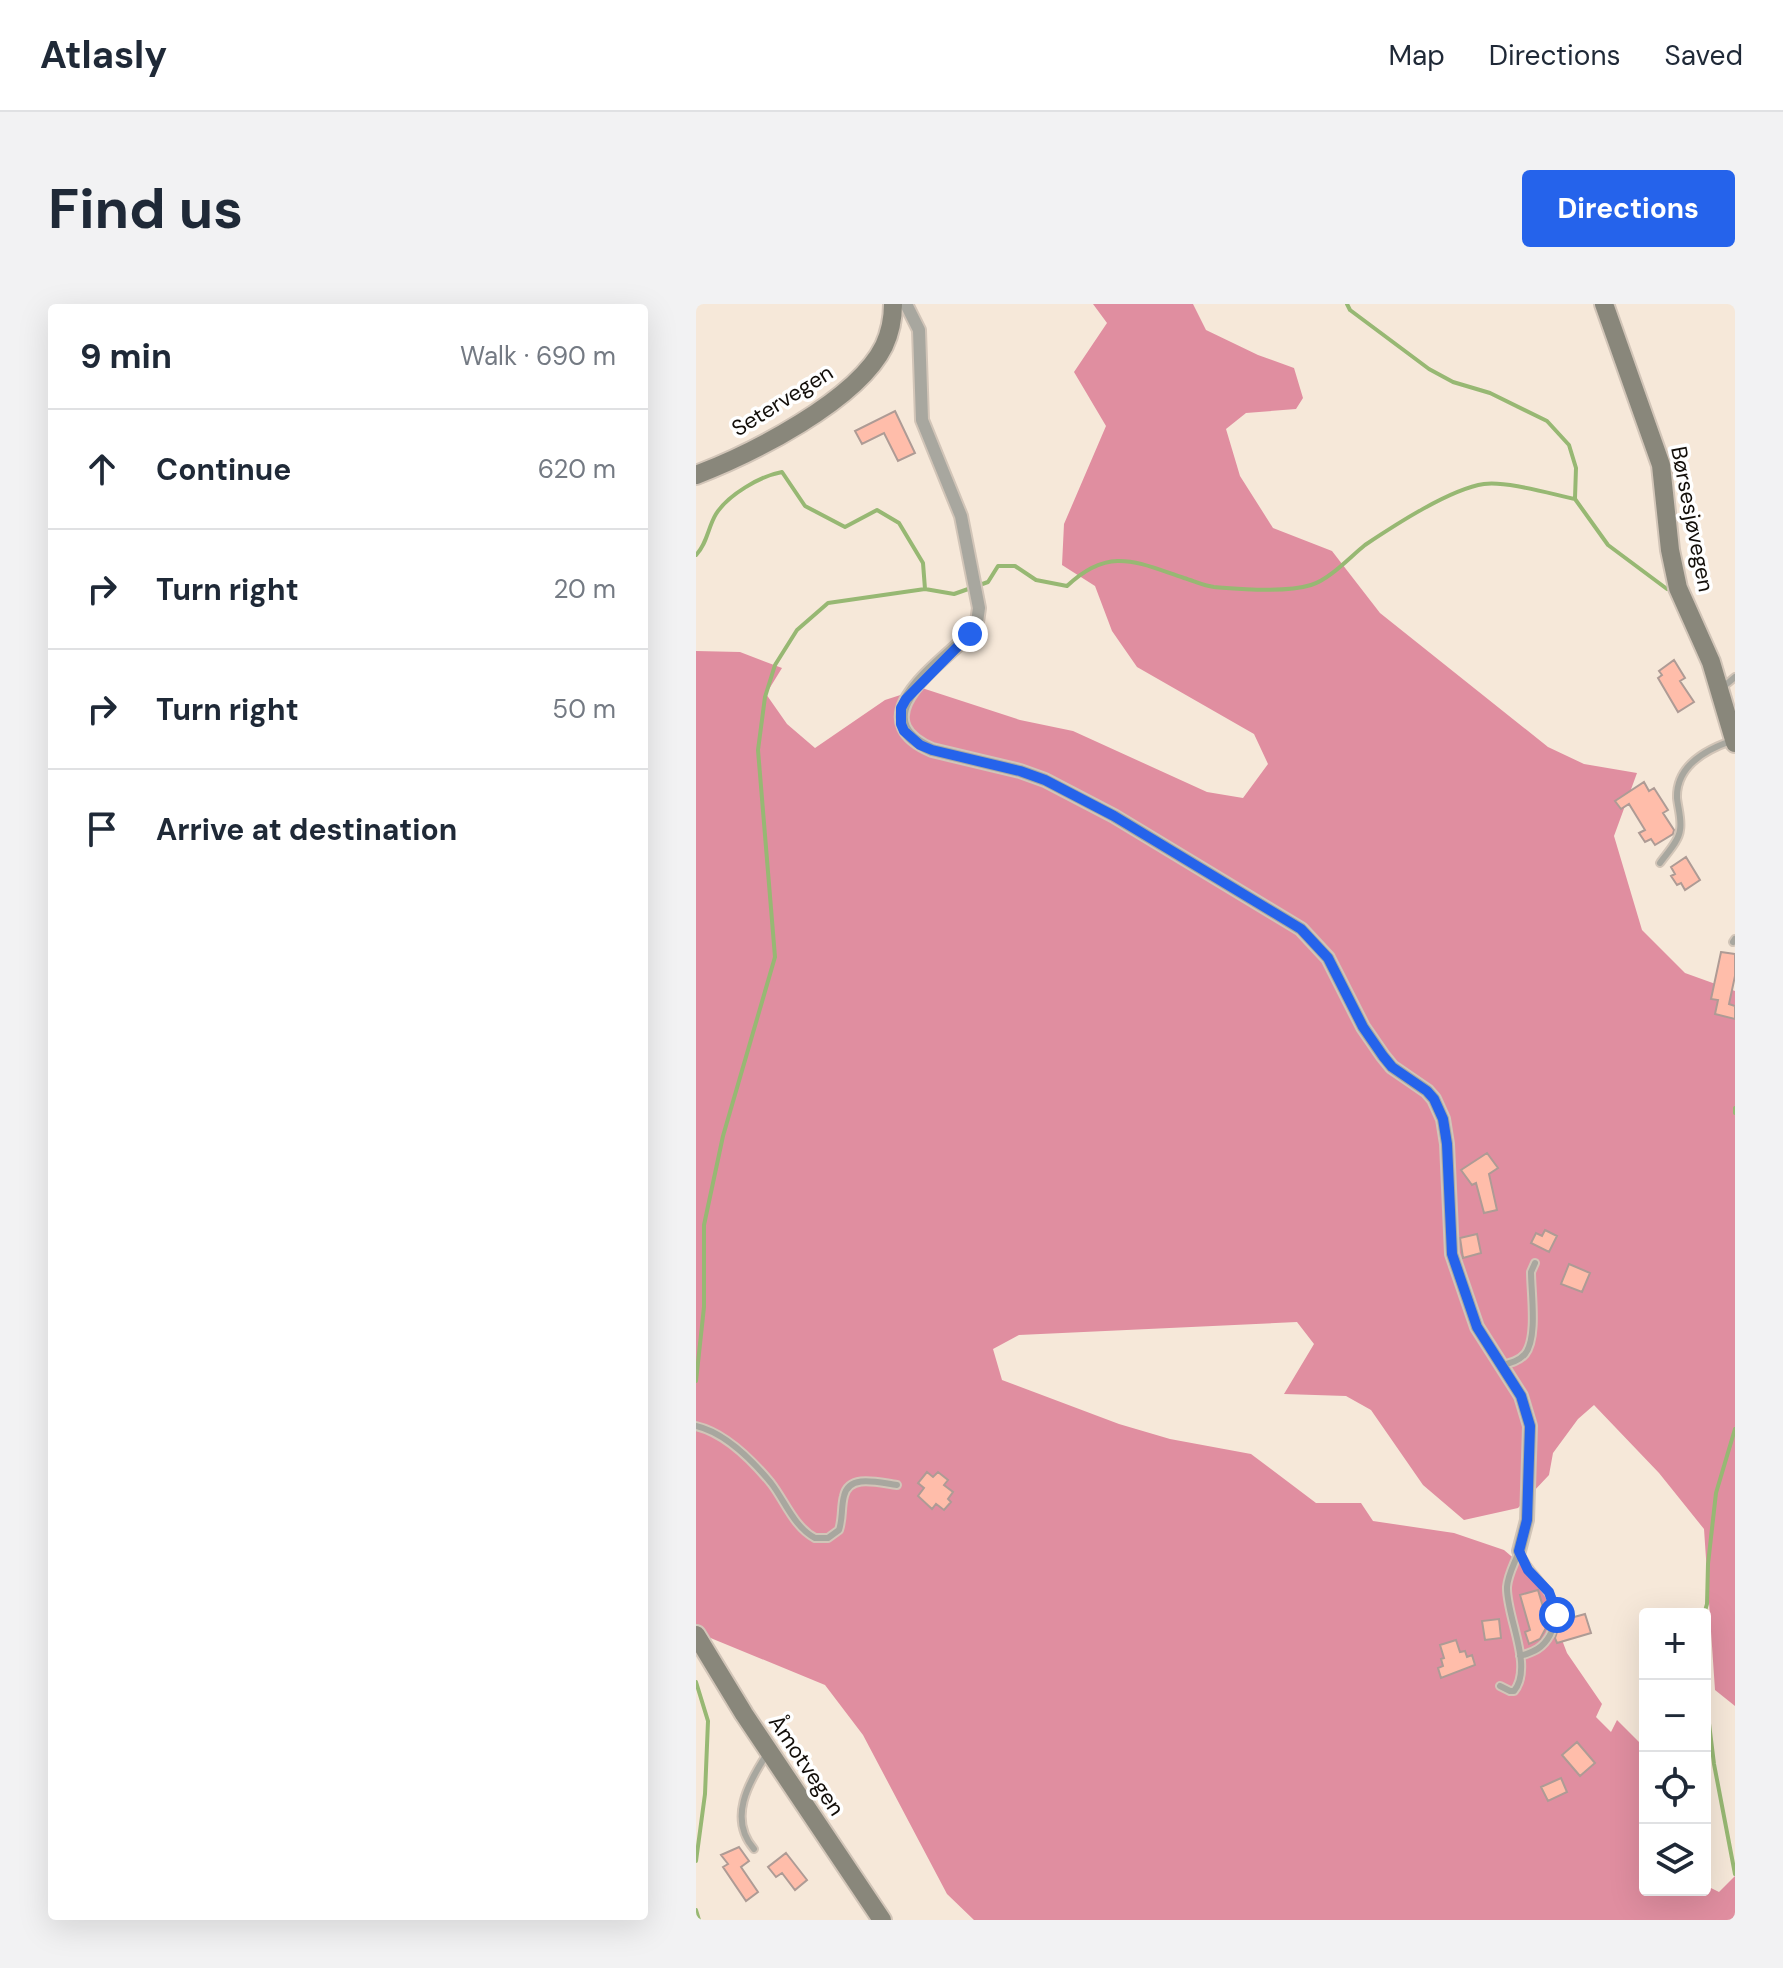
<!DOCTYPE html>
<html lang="en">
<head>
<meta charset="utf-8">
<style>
  :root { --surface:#fff; --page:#f2f2f3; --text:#1f2937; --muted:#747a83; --line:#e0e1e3; --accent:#2563eb }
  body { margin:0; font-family:"DM Sans",sans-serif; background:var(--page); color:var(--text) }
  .controls { position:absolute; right:24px; bottom:24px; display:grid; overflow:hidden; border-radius:8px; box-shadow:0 8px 32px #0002 }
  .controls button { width:72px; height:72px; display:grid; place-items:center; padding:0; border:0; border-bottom:2px solid var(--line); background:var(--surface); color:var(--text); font:40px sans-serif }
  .stop { position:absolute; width:24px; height:24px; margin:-18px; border:6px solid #2563eb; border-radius:50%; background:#fff }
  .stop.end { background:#2563eb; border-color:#fff; box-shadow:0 2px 8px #0008 }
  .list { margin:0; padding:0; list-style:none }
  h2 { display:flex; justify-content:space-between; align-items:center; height:104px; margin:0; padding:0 32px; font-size:34px }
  h2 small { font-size:26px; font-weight:400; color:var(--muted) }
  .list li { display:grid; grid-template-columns:52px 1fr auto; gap:24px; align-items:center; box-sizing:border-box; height:120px; padding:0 32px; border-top:2px solid var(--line) }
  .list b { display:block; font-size:30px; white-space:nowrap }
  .list em { font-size:26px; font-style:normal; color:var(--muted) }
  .icon { flex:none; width:44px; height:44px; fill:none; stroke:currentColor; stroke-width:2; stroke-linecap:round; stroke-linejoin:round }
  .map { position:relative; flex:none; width:1039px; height:1616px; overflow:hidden; border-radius:8px }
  header { display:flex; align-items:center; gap:48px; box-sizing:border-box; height:112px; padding:0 40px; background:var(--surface); border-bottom:2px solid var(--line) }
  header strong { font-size:38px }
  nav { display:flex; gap:44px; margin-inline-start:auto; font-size:28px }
  .intro { display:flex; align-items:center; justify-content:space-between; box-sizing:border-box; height:192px; padding:0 48px }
  h1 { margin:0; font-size:56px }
  .button { padding:20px 36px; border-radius:8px; background:var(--accent); color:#fff; font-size:28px; font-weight:700 }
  main { display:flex; gap:48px; padding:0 48px }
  aside { flex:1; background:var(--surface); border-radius:8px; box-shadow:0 8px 32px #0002 }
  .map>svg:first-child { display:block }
</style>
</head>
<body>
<header>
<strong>Atlasly</strong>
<nav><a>Map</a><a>Directions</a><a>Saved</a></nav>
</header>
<div class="intro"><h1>Find us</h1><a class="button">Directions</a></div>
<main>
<aside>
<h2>9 min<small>Walk · 690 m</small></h2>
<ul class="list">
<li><svg class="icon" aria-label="ahead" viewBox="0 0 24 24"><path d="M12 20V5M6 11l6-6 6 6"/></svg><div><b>Continue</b></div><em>620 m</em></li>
<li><svg class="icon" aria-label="right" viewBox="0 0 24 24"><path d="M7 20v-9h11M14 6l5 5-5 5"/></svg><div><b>Turn right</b></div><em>20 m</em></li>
<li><svg class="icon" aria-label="right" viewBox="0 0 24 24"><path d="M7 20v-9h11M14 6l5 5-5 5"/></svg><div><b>Turn right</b></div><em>50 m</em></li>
<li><svg class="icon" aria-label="arrive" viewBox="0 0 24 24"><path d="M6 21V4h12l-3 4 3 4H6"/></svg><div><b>Arrive at destination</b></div></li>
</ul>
</aside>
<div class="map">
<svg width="1039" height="1616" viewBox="0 0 1039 1616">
  <rect width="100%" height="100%" fill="#f6e8d9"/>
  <!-- forest -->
  <path fill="#e08ea0" d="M397,0H497L510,26L562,51L598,64L607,94L600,105L550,109L530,125L544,172L577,224L636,247L684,309L852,443L888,460L941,469L918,532L946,626L989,669L1039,687V1402L1019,1386L1008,1225L963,1169L898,1101L882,1115L857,1149L853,1171L822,1204L768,1216L727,1181L675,1106L650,1092L588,1090L618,1040L601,1018L323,1031L297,1045L306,1076L423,1120L474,1135L555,1150L620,1199H665L677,1217L758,1229L808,1246L843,1276L871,1349L906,1400L900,1413L915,1428L921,1416L949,1444V1586H1009V1581L1023,1588L1039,1572V1616H278L251,1590L167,1431L129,1381L0,1328V347L44,348L86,364L70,390L91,420L119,444L189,396L226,384L324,416L377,427L511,488L547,494L572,460L558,430L441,363L416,327L399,282L366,261L368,220L410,122L378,68L411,19Z"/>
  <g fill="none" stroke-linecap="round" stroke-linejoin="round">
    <!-- stream -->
    <path stroke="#97b873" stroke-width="4" d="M651,0L654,6L733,65L757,78L794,89L851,117L873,141L880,164L879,194
      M0,251C11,240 12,223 20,210C32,191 64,172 86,168L109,202L149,223L181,206L203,219L227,259L229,285L258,290L292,278L302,262H319L340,276L371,282C413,242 440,258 488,274C498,277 508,282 518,283C545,285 589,289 615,281C633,276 654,253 669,241C699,221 754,185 788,180C811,177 855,190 879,195L912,241L971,285
      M1039,804V809
      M0,1077L8,1003V921L27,832L79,653L62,446L69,393L79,361L101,326L132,299L229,285
      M1008,1310L1011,1300L1012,1260L1020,1189L1039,1125
      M0,1378L12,1417L9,1490L0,1557
      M1009,1387L1018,1460L1039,1570
      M0,1606L3,1616"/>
  </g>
  <!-- building -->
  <path fill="#ffbdaa" stroke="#ae9b95" stroke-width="2" d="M199,107L219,149L202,157L188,129L166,140L159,127Z
    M978,356L989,374L984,377L998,398L982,408L962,374L966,371L963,367Z
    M948,478L953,487L958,484L972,506L967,509L978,526L977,530L959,541L955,535L949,538L943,529L949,526L933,500L925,505L919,497Z
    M990,553L1004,576L989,586L985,579L981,581L975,572L979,570L975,563Z
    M1025,648L1039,650V672L1033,700L1039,702V715L1019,710L1022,696L1015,695Z
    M791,849L802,864L793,870L801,906L788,909L780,879L776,881L765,866Z
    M849,926L861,932L853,948L835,939L840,929L846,932Z
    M781,930L785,949L767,954L764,934Z
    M873,960L894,969L886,988L865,980Z
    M231,1168L237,1173L242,1168L252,1176L248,1181L257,1188L252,1195L255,1198L248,1206L240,1200L236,1205L222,1192L228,1184L222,1179Z
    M842,1286L852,1320L844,1335L833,1340L829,1328L834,1326L824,1291Z
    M889,1310L895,1329L861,1339L859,1334L862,1325L873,1322L871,1315Z
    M803,1315L805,1334L789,1336L786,1317Z
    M760,1336L764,1348L769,1347L771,1353L776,1351L779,1361L745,1374L742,1364L747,1362L745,1355L748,1354L744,1341Z
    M881,1438L899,1459L884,1472L866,1451Z
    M865,1474L871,1488L852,1497L845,1483Z
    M43,1543L53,1557L45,1563L62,1588L50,1597L27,1563L32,1560L25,1551Z
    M90,1549L111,1576L99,1586L86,1569L80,1573L72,1563Z"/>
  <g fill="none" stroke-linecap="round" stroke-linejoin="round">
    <defs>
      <path id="service" d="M1027,383L1039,373
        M964,559C971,549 983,537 984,526C986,516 982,504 981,494C980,462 1009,446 1035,437
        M1037,638L1039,635
        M806,1061C814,1059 823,1057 829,1050C842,1034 835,989 835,968L839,959
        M0,1122C30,1129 56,1156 75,1179C89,1197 98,1223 119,1234H132L143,1226C147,1214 145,1203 148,1192C153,1169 184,1179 201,1181
        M823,1247C835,1279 874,1291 854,1331C847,1344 838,1348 824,1352
        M804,1382L814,1387H818C838,1363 810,1312 811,1283C812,1270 819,1259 823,1247
        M58,1545C32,1515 52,1479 71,1450"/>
      <path id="minor" d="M210,0L223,26L226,116L265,212L283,304L281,318L274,330C243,361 162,414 236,446L324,467L349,476L418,512L605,625L632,654L667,723L687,752L696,763L731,787L738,795L747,815L751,840L756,950L781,1023L825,1092L834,1122L831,1216L823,1247"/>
      <path id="secondary" d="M908,0L965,161L974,246L982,284L1015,358L1039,439
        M0,171C55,150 161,97 188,42C194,29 197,15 197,0
        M0,1331L48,1410L186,1616"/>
    </defs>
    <!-- service casing -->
    <use href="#service" stroke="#d2c5b8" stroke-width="10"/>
    <!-- minor casing -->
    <use href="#minor" stroke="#d2c5b8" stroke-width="16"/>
    <!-- secondary casing -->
    <use href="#secondary" stroke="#d2c5b8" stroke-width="22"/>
    <!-- service -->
    <use href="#service" stroke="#a8a79f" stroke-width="6"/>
    <!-- minor -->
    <use href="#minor" stroke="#a8a79f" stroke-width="12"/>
    <!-- secondary -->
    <use href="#secondary" stroke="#89877b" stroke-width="18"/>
  </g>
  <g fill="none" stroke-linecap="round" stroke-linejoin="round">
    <!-- route -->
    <path stroke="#2563eb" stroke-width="10" d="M274,330L210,395L205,404V420L208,427L224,441L236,446L324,467L349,476L418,512L605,625L632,654L667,723L687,752L696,763L731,787L738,795L747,815L751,840L756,950L781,1023L825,1092L834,1122L831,1216L823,1247L832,1266L853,1288L861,1311"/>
  </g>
  <g text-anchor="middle" stroke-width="7" stroke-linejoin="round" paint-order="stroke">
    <!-- street labels -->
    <g font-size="22" fill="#120e09" stroke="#fff">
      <text transform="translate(86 96) rotate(-32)" y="8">Setervegen</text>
      <text transform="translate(997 215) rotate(79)" y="8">Børsesjøvegen</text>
      <text transform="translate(111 1461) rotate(56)" y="8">Åmotvegen</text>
    </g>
  </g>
</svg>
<div class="controls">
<button>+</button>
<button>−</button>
<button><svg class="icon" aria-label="locate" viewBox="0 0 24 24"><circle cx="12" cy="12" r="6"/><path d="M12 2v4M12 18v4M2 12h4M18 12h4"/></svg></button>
<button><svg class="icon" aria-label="layers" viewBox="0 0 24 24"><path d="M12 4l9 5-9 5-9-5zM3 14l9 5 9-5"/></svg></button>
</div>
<div class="stop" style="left:861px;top:1311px"></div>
<div class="stop end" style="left:274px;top:330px"></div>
</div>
</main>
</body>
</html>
